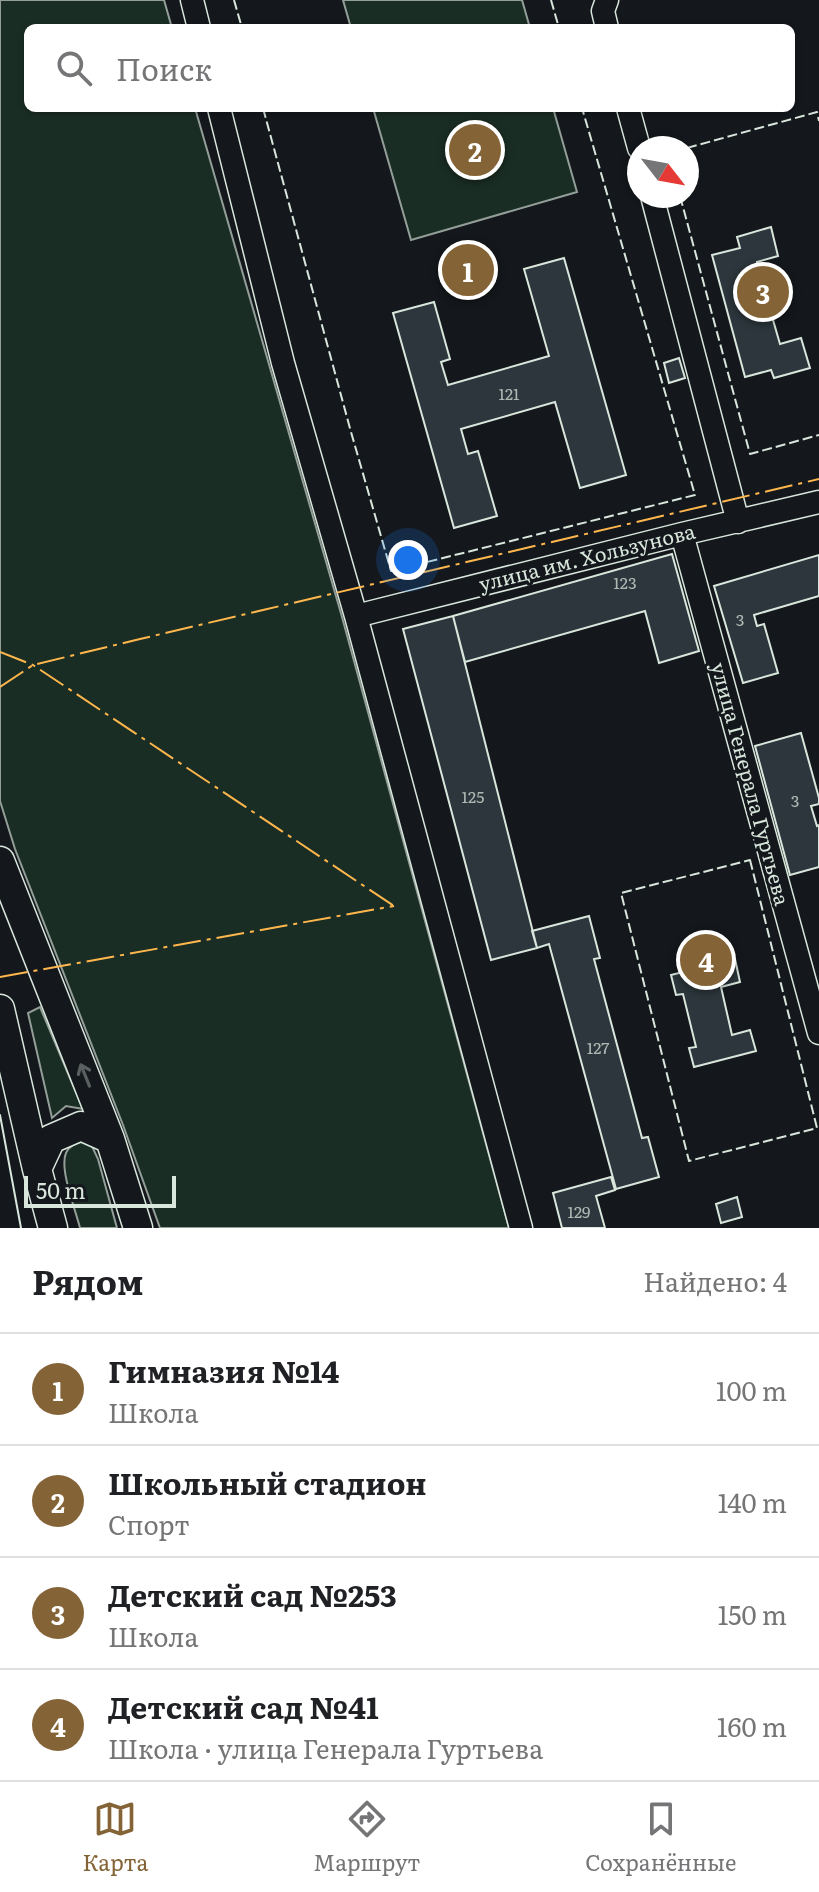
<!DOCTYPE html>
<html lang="ru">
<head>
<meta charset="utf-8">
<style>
  :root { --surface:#fff; --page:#f6f6f6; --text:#202124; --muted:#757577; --line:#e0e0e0; --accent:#846436 }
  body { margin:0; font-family:Literata,serif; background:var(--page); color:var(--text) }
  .compass { position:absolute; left:627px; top:136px; width:72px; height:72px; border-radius:50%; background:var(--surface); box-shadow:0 2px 6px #0004; rotate:121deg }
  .scale { position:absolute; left:24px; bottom:20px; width:152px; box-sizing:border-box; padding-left:8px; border:4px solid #d8e6dc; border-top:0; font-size:22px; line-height:28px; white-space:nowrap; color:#d8e6dc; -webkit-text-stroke:6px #14181c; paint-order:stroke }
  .you { position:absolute; left:408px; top:560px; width:28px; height:28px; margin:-20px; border:6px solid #fff; border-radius:50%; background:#1a73e8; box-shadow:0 0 0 12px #1a73e833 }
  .badge { display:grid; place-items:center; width:52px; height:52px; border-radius:50%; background:var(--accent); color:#fff; font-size:26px; font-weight:700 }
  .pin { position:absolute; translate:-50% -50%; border:4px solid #fff; box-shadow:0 2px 8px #0006 }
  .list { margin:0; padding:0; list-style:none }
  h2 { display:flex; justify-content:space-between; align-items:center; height:104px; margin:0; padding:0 32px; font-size:34px }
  h2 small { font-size:26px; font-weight:400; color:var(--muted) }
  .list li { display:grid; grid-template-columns:52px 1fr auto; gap:24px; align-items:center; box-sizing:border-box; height:112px; padding:0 32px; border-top:2px solid var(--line) }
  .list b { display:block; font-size:30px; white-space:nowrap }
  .list p { margin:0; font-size:26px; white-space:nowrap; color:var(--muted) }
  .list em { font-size:26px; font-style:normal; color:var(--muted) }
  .icon { flex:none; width:44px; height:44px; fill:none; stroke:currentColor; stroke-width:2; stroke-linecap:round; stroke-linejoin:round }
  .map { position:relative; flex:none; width:819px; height:1228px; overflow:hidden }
  .search { position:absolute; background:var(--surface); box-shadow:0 2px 6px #0004; left:24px; right:24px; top:24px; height:88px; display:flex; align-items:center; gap:20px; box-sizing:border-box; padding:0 28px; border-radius:12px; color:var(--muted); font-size:30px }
  .sheet { height:552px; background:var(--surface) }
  nav { display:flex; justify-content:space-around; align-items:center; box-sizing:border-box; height:112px; border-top:2px solid var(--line); background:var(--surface); font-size:22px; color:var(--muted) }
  nav a { display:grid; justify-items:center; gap:4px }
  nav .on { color:var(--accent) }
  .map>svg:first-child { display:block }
</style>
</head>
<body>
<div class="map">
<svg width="819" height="1228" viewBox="0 0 819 1228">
  <rect width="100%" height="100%" fill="#14181c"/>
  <!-- green -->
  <path fill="#1a2d24" stroke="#939e99" stroke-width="2" d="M0,0H164L172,28H28V108H195L342,617L509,1228H160L123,1125L15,849L0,801Z
    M343,0H522L530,28H351Z
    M373,108H553L577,192L411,240Z
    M40,1007L83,1109L66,1106L52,1118L28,1013Z
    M80,1142H90L98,1159L117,1228H80C76,1211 59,1169 66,1153C68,1147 74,1144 80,1142Z"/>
  <!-- building -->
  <path fill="#2c363c" stroke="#d8e6dc" stroke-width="2" d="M771,227L778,256L757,262L771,313L780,344L801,338L810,368L774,378L771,370L745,377L712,255L740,248L737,237Z
    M564,258L626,475L580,488L555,402L461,429L468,454L478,451L497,516L454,528L393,313L434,302L450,359L441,362L448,385L549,356L524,269Z
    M679,358L685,378L669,383L664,363Z
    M672,554L699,651L659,663L645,611L465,662L453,616Z
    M819,555V596L754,615L757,626L764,624L778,673L743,683L714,586Z
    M453,616L537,948L491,960L403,629Z
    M801,733L819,798V804L811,806L817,826L819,825V867L790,875L755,746Z
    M589,916L600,958L594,959L642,1138L648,1137L659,1177L616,1189L549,944L537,948L532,931Z
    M735,959L740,982L721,987L732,1035L750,1030L756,1051L694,1067L689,1048L696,1047L683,994L676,995L671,975Z
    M611,1177L615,1190L596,1196L605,1228H562L553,1193Z
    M737,1197L742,1217L721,1223L716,1204Z"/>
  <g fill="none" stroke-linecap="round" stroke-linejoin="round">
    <defs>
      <path id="minor" d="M192,0L199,28
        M607,0L603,11L607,28
        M219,108L283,363L356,616L521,1228
        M628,108L639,148
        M652,196L738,522
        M682,534L819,1033
        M356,616L682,534L819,502"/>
      <path id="major" d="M0,861L110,1139L138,1228
        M0,1009L37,1169L53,1228
        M37,1169L51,1139L81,1126L110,1139"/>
    </defs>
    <!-- minor casing -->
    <use href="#minor" stroke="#d8e6dc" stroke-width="25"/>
    <!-- major casing -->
    <use href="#major" stroke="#d8e6dc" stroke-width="31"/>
    <!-- minor -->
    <use href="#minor" stroke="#14181c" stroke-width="22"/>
    <!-- major -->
    <use href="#major" stroke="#14181c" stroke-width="28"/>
    <!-- tram -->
    <path stroke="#d8e6dc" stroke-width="2" d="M0,1115L21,1228"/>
    <!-- fence -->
    <path stroke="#d8e6dc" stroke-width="2" stroke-dasharray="10 4" stroke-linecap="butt" d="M234,0L242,28
      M551,0L559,28
      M263,108L351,432L391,571L695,495L582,108
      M687,148L817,112L819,121
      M680,196L750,454L819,435
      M750,860L817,1128L689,1161L621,893Z"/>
    <!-- power -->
    <path stroke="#ffb74d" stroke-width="2" stroke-dasharray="28 6 4 6" stroke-linecap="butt" d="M0,652L33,665L394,906
      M0,687L33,665L140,639L819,479
      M0,977L394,906"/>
  </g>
  <!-- one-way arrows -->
  <defs><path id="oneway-shaft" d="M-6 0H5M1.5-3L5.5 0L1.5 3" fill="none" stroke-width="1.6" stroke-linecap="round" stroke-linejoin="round" transform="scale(2)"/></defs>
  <use stroke="#59605f" href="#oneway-shaft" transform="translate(85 1075) rotate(-112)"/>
  <g text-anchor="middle" stroke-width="6" stroke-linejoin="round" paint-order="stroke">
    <!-- number labels -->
    <g font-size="16" fill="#adbab4">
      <text x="509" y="400">121</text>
      <text x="625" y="589">123</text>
      <text x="740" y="626">3</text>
      <text x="473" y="803">125</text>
      <text x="795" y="807">3</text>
      <text x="598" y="1054">127</text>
      <text x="579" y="1218">129</text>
    </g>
    <!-- street labels -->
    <g font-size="20" fill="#d8e6dc" stroke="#14181c">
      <text transform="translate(587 558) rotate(-14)" y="7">улица им. Хользунова</text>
      <text transform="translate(750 784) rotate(75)" y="7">улица Генерала Гуртьева</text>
    </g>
  </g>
</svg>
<svg class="compass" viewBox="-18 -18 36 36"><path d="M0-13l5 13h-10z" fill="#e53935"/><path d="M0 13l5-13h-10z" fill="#757577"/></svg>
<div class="scale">50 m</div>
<div class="you"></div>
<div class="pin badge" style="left:468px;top:270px">1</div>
<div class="pin badge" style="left:475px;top:150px">2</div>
<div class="pin badge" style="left:763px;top:292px">3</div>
<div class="pin badge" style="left:706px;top:960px">4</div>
<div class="search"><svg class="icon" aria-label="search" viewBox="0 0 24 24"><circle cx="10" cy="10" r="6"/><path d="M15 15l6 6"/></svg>Поиск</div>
</div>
<section class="sheet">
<h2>Рядом<small>Найдено: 4</small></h2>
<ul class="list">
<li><span class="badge">1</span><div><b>Гимназия №14</b><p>Школа</p></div><em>100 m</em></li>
<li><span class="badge">2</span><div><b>Школьный стадион</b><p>Спорт</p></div><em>140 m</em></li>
<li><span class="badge">3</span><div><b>Детский сад №253</b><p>Школа</p></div><em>150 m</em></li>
<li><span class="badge">4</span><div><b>Детский сад №41</b><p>Школа · улица Генерала Гуртьева</p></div><em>160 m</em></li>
</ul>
</section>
<nav>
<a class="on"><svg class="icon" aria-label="map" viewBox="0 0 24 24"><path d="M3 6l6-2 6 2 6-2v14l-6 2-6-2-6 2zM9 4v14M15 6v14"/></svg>Карта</a>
<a><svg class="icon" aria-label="directions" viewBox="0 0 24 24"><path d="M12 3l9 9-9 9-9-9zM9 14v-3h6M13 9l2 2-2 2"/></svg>Маршрут</a>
<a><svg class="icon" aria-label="saved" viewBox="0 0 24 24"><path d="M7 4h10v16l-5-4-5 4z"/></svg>Сохранённые</a>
</nav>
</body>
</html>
